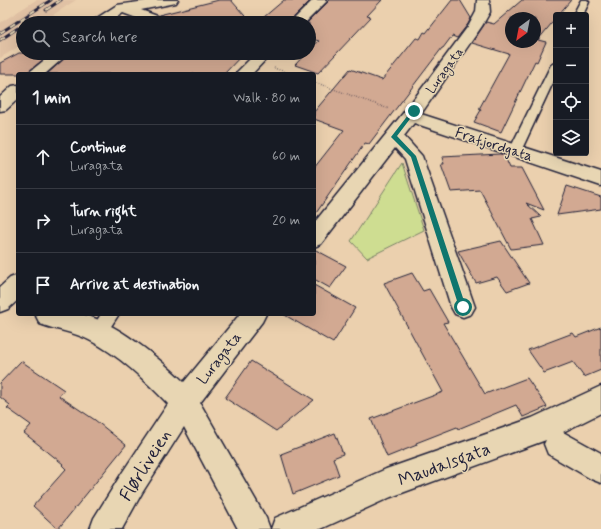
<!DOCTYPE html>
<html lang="en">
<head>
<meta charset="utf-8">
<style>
  :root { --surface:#171b24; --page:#242831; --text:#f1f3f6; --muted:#9ea1a6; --line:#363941 }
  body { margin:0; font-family:Mynerve,sans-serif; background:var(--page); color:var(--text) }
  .controls { position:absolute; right:12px; top:12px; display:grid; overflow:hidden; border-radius:4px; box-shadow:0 4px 16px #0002 }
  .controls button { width:36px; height:36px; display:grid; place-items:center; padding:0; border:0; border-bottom:1px solid var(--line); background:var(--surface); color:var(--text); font:20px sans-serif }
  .compass { position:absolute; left:505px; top:12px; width:36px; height:36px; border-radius:50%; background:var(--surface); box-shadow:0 4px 16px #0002; rotate:212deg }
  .stop { position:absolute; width:12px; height:12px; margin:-9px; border:3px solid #0f766e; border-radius:50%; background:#fff }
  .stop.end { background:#0f766e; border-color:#fff; box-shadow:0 1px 4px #0008 }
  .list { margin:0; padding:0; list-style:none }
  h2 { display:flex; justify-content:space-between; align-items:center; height:52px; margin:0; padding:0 16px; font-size:17px }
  h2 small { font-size:13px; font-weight:400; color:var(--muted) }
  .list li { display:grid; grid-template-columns:26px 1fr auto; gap:12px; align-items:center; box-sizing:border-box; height:64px; padding:0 16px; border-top:1px solid var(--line) }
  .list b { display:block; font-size:15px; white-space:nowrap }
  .list p { margin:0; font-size:13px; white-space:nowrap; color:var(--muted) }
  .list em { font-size:13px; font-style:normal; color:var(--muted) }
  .icon { flex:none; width:22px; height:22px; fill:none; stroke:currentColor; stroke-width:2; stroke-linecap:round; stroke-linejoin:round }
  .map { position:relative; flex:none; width:601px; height:529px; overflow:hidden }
  .search { position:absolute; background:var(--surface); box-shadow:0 4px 16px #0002; left:16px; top:16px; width:300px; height:44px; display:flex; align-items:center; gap:10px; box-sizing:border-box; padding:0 14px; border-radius:22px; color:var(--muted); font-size:15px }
  .panel { position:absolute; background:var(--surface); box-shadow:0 4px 16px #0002; left:16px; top:72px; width:300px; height:244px; border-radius:4px }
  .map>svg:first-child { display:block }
</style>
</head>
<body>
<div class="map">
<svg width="601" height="529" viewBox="0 0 601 529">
  <rect width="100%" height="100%" fill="#ebd0ae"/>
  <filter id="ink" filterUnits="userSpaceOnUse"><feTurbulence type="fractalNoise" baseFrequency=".025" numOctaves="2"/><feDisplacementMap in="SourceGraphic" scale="8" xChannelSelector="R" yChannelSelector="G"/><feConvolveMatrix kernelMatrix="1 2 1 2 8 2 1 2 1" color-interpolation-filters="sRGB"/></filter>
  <g filter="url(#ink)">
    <!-- built -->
    <path fill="#e0c1a4" d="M36,0H76L53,15L59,20L54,23H23V44L0,58V23Z"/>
    <!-- green -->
    <path fill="#cedd91" stroke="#788066" d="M402,163L424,230L367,258L351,241Z"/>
    <!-- building -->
    <path fill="#d2a992" stroke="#22223b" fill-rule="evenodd" d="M219,0H231L251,23H171L169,19L159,15Z
      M284,0H311L288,23H257Z
      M330,0H382L367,16L371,17L318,73L295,65L306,53H309V50L319,41L309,38V23H307Z
      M452,0H460L471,18L468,24L457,38L452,36L443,48H442L369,144L365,143L314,216V168L344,130L314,119V112L350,69L382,80L416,38L420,39L424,32L426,33Z
      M522,0H571L558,15H556V18L538,40L546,42L537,62L535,61L501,132L474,122L481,110L479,109L509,54L472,43L486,22L494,24ZM511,18H535V42H511Z
      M19,53H51L26,74H0V63Z
      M70,53H240L243,54L224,74H47Z
      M500,154L504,155L510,168H522L544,210L526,203L541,217L532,219L544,245L511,249L480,190L451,192L441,164H444L442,157Z
      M567,186L601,197V209L557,215Z
      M501,241L529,283L507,291L497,277L476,283L458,251Z
      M314,249L346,266L330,288L314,279Z
      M412,273L423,291L429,289L448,322L443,323L485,394L527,378L547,407L523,417L516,405L458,429L457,427L416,443L417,445L387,457L371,419L443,392L384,283Z
      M314,285L355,308L333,343L283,314H314Z
      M601,327V370L584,377L573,362L544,373L528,350L573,333L576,337Z
      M21,361L64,390L59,396L95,420L126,445L58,529L33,506L66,469L62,465L63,464L24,433L31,425L7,408L10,405L0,397V383Z
      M251,361L314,400L276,431L225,398Z
      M335,433L343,454L333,458L339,475L293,494L281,454Z"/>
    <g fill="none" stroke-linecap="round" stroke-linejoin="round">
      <defs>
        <path id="service" d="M581,0H587L589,2L583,15H573Z
          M556,62V76L521,151L519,154L515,155L511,154L509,151L551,65Z
          M101,314H119L104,337L98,340L92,337L90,332Z"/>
        <path id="minor" d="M153,0H178L176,3L141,10L168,20L170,23H150L123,13L108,23H92L94,20L117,5Z
          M477,0H489L490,12L482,26L421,114L601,172V186L414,123L404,136L422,156L475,307L471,314L463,317L455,314L451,307L405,159L395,148L321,244L314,247V223L408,107L469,25L476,12Z
          M53,53H69L45,74H27Z
          M18,85V99L6,110L0,111V97L12,86Z
          M37,314C51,314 67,312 80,314C114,320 160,359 184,382L240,314H266L262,322L200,403L266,518L270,529H238L184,427L142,493L122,529H90L94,518L122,473L168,404C145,380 119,355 89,340C74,332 56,330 40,324L36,316Z
          M601,386V413L563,432L601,453V483L591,479L548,454L544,444L546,440L391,497L321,529H271L275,518L386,469L532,418Z"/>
        <path id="tertiary" d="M313,0H328L305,23H290Z
          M256,53H272L252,74H235Z
          M18,275V300L8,309L0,312V287L10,278Z"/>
      </defs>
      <!-- service casing -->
      <use href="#service" stroke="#22223b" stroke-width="3"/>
      <!-- minor casing -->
      <use href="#minor" stroke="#22223b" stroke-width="3"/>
      <!-- tertiary casing -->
      <use href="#tertiary" stroke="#22223b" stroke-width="3"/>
      <!-- path -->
      <path stroke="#22223b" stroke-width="1.5" stroke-dasharray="0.5 2" stroke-linecap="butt" d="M274,68L291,74
        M314,82L389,109"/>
      <!-- service -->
      <use href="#service" fill="#e8d6b3" fill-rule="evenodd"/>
      <!-- minor -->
      <use href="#minor" fill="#e8d6b3" fill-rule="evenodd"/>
      <!-- tertiary -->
      <use href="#tertiary" fill="#e8d6b3" fill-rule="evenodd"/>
      <defs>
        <path id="rail" d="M46,10L61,0
          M0,33L51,0
          M0,40L18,28"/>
      </defs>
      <!-- rail casing -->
      <use href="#rail" stroke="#22223b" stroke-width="3"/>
      <!-- rail -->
      <use href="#rail" stroke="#e8d6b3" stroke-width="2" stroke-dasharray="6" stroke-linecap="butt"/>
    </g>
  </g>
  <!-- route -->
  <path fill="#0f766e" d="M412,110L416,111L397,136L416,156L466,307L463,310L459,307L411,157L391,137Z"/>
  <g text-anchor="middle" stroke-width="3" stroke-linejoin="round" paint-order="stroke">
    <!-- far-street labels -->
    <g font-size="13" fill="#22223b" stroke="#e8d6b3">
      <text transform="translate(444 70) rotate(-54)" y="5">Luragata</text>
    </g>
    <!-- street labels -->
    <g font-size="15" fill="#22223b" stroke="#e8d6b3">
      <text transform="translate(494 144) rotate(18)" y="5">Frafjordgata</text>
      <text transform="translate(219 358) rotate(-52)" y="5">Luragata</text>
    </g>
    <!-- near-street labels -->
    <g font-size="18" fill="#22223b" stroke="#e8d6b3">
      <text transform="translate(444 464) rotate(-20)" y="6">Maudalsgata</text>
      <text transform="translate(145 465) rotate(-58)" y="6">Flørliveien</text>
    </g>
  </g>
</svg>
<div class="controls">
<button>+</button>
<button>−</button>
<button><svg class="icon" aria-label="locate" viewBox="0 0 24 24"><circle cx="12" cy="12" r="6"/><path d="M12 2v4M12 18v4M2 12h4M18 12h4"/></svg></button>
<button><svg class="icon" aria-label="layers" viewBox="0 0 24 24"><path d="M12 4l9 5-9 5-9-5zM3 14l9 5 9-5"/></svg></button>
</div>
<svg class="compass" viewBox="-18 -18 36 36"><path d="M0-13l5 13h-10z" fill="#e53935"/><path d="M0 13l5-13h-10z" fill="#9ea1a6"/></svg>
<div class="stop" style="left:463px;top:307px"></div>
<div class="stop end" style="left:414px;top:111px"></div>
<div class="search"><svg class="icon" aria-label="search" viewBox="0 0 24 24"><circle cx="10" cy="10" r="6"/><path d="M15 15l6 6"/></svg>Search here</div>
<section class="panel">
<h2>1 min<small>Walk · 80 m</small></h2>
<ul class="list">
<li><svg class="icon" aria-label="ahead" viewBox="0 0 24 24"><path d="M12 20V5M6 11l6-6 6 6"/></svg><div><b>Continue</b><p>Luragata</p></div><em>60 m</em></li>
<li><svg class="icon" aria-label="right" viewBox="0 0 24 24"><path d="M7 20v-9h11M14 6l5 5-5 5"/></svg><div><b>Turn right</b><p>Luragata</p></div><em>20 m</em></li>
<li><svg class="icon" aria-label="arrive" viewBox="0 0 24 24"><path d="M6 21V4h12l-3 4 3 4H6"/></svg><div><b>Arrive at destination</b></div></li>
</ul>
</section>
</div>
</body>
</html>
